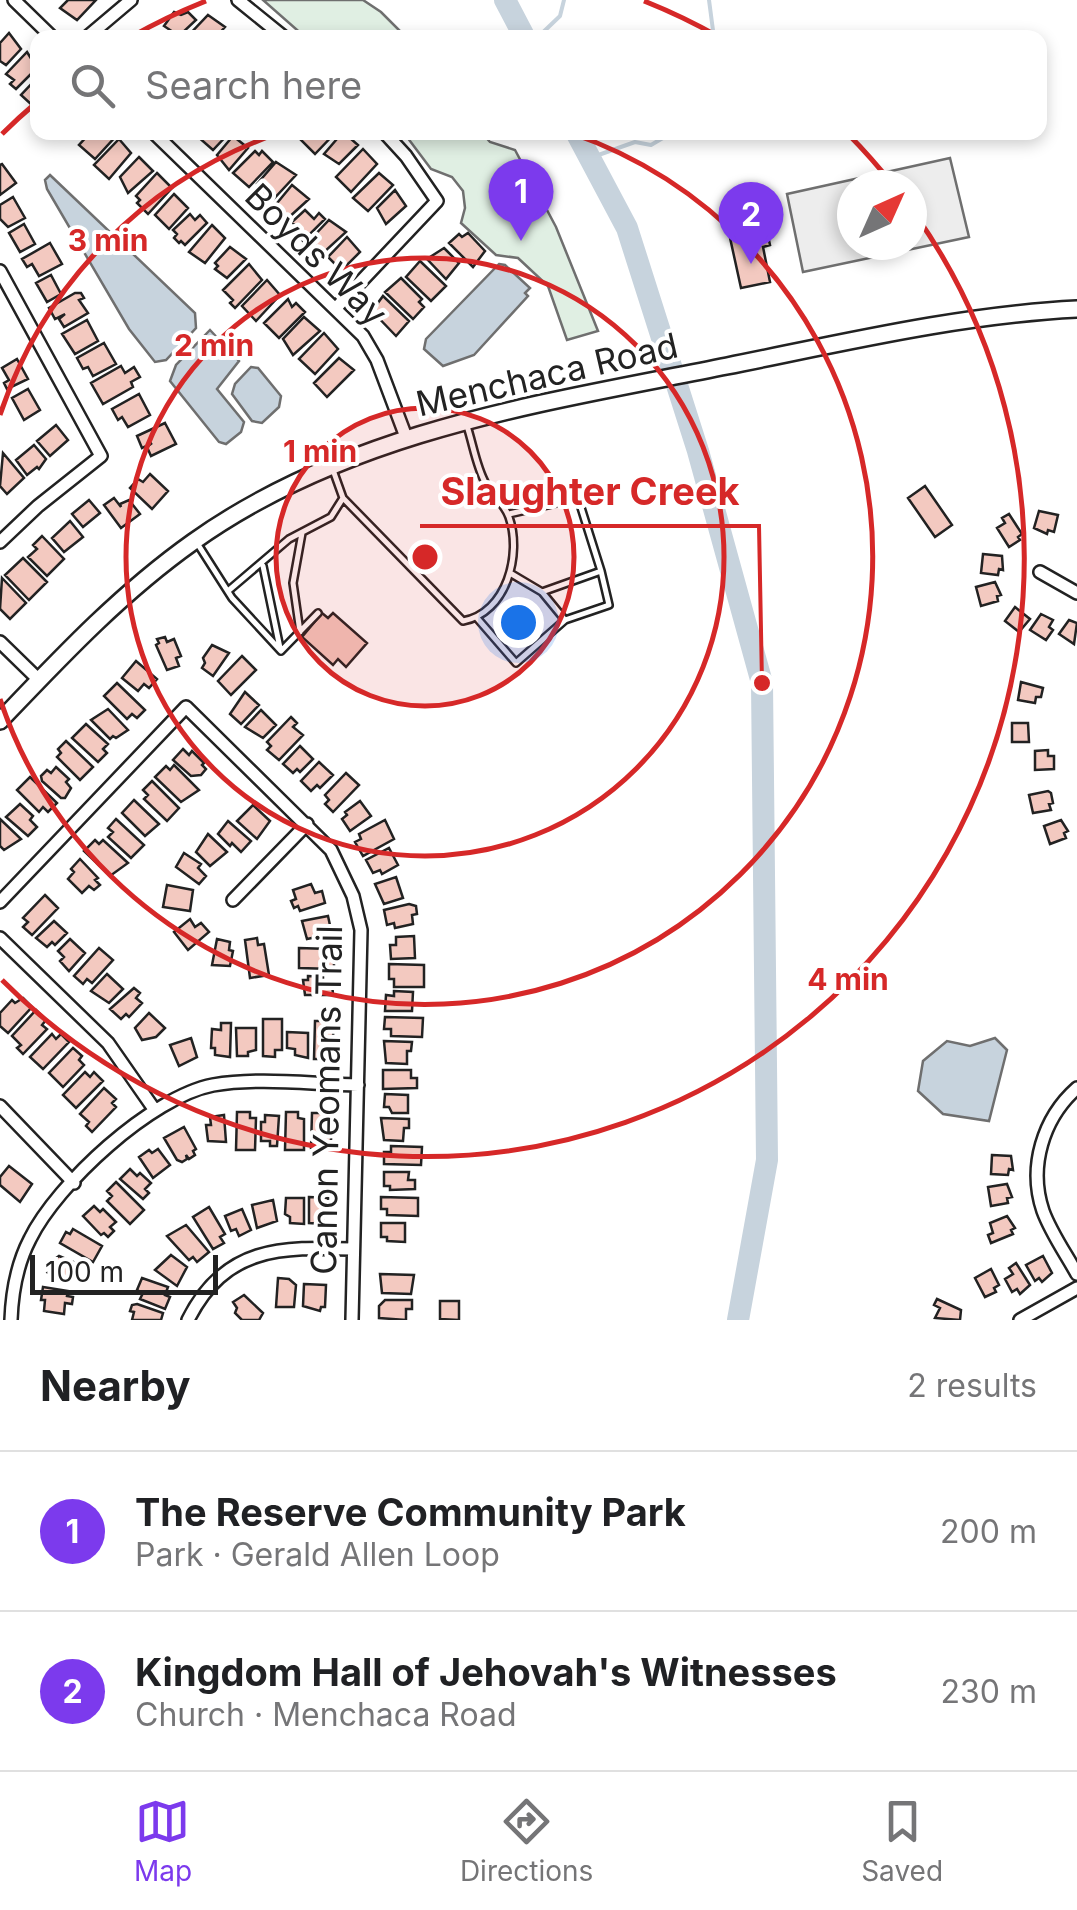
<!DOCTYPE html>
<html lang="en">
<head>
<meta charset="utf-8">
<style>
  :root { --surface:#fff; --page:#f2f2f2; --text:#202124; --muted:#757577; --line:#e0e0e0; --accent:#7c3aed }
  body { margin:0; font-family:Inter,sans-serif; background:var(--page); color:var(--text) }
  .compass { position:absolute; left:837px; top:170px; width:90px; height:90px; border-radius:50%; background:var(--surface); box-shadow:0 5px 15px #0003; rotate:45deg }
  .scale { position:absolute; left:30px; bottom:25px; width:188px; box-sizing:border-box; padding-left:10px; border:5px solid #222; border-top:0; font-size:28px; line-height:35px; white-space:nowrap; color:#222; -webkit-text-stroke:8px #fff; paint-order:stroke }
  .you { position:absolute; left:518px; top:622px; width:35px; height:35px; margin:-25px; border:8px solid #fff; border-radius:50%; background:#1a73e8; box-shadow:0 0 0 15px #1a73e833 }
  .badge { display:grid; place-items:center; width:65px; height:65px; border-radius:50%; background:var(--accent); color:#fff; font-size:32px; font-weight:700 }
  .pin { position:absolute; translate:-50% -82px; filter:drop-shadow(0 2px 5px #0008) }
  .pin::after { content:''; position:absolute; top:52px; width:35px; height:30px; background:inherit; clip-path:polygon(0 0,100% 0,50% 100%) }
  .list { margin:0; padding:0; list-style:none }
  h2 { display:flex; justify-content:space-between; align-items:center; height:130px; margin:0; padding:0 40px; font-size:42px }
  h2 small { font-size:32px; font-weight:400; color:var(--muted) }
  .list li { display:grid; grid-template-columns:65px 1fr auto; gap:30px; align-items:center; box-sizing:border-box; height:160px; padding:0 40px; border-top:2px solid var(--line) }
  .list b { display:block; font-size:38px; white-space:nowrap }
  .list p { margin:0; font-size:32px; white-space:nowrap; color:var(--muted) }
  .list em { font-size:32px; font-style:normal; color:var(--muted) }
  .icon { flex:none; width:55px; height:55px; fill:none; stroke:currentColor; stroke-width:2; stroke-linecap:round; stroke-linejoin:round }
  .map { position:relative; flex:none; width:1077px; height:1320px; overflow:hidden }
  .search { position:absolute; background:var(--surface); box-shadow:0 5px 15px #0003; left:30px; right:30px; top:30px; height:110px; display:flex; align-items:center; gap:25px; box-sizing:border-box; padding:0 35px; border-radius:20px; color:var(--muted); font-size:38px }
  .sheet { height:450px; background:var(--surface) }
  nav { display:flex; justify-content:space-around; align-items:center; box-sizing:border-box; height:140px; border-top:2px solid var(--line); background:var(--surface); font-size:28px; color:var(--muted) }
  nav a { display:grid; justify-items:center; gap:5px }
  nav .on { color:var(--accent) }
  .map>svg:first-child { display:block }
</style>
</head>
<body>
<div class="map">
<svg width="1077" height="1320" viewBox="0 0 1077 1320">
  <rect width="100%" height="100%" fill="#fff"/>
  <!-- green -->
  <path fill="#e0efe3" stroke="#6f6f6f" stroke-width="2.5" d="M263,0H363L381,12L406,37H305Z
    M404,133H482L490,142L515,150L556,227L598,331L567,340L548,286L518,258L496,255L461,223L465,208L463,191L452,177L431,169Z"/>
  <!-- parking -->
  <path fill="#ededed" stroke="#6f6f6f" stroke-width="2.5" fill-rule="evenodd" d="M950,158L969,237L803,272L787,194ZM852,185H912V245H852Z"/>
  <!-- water -->
  <path fill="#c7d3dd" stroke="#6f6f6f" stroke-width="2.5" d="M50,175L195,313L196,328L166,360L155,362L129,329L47,189L45,180Z
    M499,264L505,265L530,288L525,293L528,296L474,355L443,366L424,349L426,339Z
    M210,330L239,361L217,389L244,422L241,432L226,444L219,442L170,381L176,365Z
    M251,367L258,368L281,396L279,407L262,423L252,421L232,394L235,384Z
    M995,1038L1007,1050L989,1121L943,1114L918,1091L923,1061L947,1041L970,1046Z"/>
  <g fill="none" stroke-linecap="round" stroke-linejoin="round">
    <!-- stream -->
    <path stroke="#c7d3dd" stroke-width="4" d="M709,0L714,38
      M537,38L560,16L564,0
      M590,158L635,142L651,145L673,132"/>
    <!-- river -->
    <path stroke="#c7d3dd" stroke-width="22" d="M505,0L525,38
      M576,132L627,228L698,451L762,683L767,1160L738,1320"/>
  </g>
  <!-- building -->
  <path fill="#f3c9c0" stroke="#222" stroke-width="2.5" d="M68,0H96L77,20L60,8Z
    M174,12L181,15L188,12L196,20L179,36L164,26Z
    M208,15L225,27L215,38H190L188,36Z
    M9,33L21,49L6,65L0,61V43Z
    M27,52L37,68L16,89L10,84L14,80L6,74Z
    M38,77V105L34,102L32,105L21,95Z
    M91,132H114L117,135L95,159L79,145Z
    M201,132H230L213,150L197,136Z
    M307,132H336L315,154L300,139Z
    M343,132L358,145L339,164L324,154Z
    M233,136L248,148L229,170L217,155Z
    M119,139L131,153L109,179L94,165Z
    M363,149L377,164L351,192L336,177Z
    M255,151L259,155L262,151L273,162L249,187L233,173Z
    M139,157L153,171L128,193L120,177Z
    M276,162L296,175L269,204L260,195L263,191L257,184Z
    M2,164L16,183L0,195V165Z
    M157,173L172,188L148,214L137,203L140,200L136,196Z
    M379,173L393,185L368,211L353,198Z
    M292,185L309,199L287,219L273,208Z
    M395,190L406,206L386,224L377,208Z
    M174,194L188,208L169,229L155,215Z
    M13,197L25,218L8,227L0,219V205Z
    M305,210L314,219L319,213L325,219L303,241L293,231L297,227L292,222Z
    M190,214L195,220L200,215L207,223L185,245L181,241L179,243L174,238L177,234L173,230Z
    M757,218L760,232L767,231L770,245L763,247L770,282L741,288L727,224Z
    M329,220L346,232L322,254L311,239Z
    M24,224L35,244L20,252L9,233Z
    M212,225L225,238L205,263L189,252Z
    M468,233L485,251L473,267L449,243L459,234L462,237Z
    M347,237L360,252L345,267L337,266L328,257Z
    M50,243L62,264L39,276L32,264L27,267L22,259Z
    M230,247L246,259L227,278L215,269L218,266L215,263Z
    M444,248L459,263L446,279L427,259Z
    M420,261L446,286L431,301L406,277Z
    M249,264L262,280L235,308L230,303L233,300L223,290Z
    M51,275L61,294L47,302L36,283Z
    M401,278L422,299L419,302L424,307L413,319L385,292Z
    M267,280L280,295L256,321L242,306Z
    M75,293H81L84,298L79,300L88,313L64,327L59,319L65,314L55,319L49,308Z
    M383,296L409,321L396,336L372,311Z
    M288,299L292,307L296,303L305,312L279,338L264,323Z
    M304,317L320,331L293,355L283,339Z
    M87,320L98,341L75,354L62,334Z
    M324,333L338,349L315,374L299,359Z
    M104,343L116,364L93,376L88,367L83,369L77,358Z
    M339,358L354,370L327,397L314,383Z
    M17,359L28,379L7,389L4,383L9,380L2,368Z
    M121,366L125,373L134,367L140,377L131,382L133,387L103,404L91,383Z
    M28,389L40,410L24,420L12,398Z
    M139,394L150,415L128,427L122,417L118,420L112,409Z
    M165,423L176,444L151,456L147,447L152,443L142,448L137,436Z
    M56,425L68,440L50,456L37,441Z
    M34,445L46,459L39,469L37,467L27,475L16,460Z
    M3,453L24,478L7,494L0,486Z
    M150,474L168,491L152,509L130,488L138,479L143,482Z
    M925,486L952,525L935,537L908,498Z
    M114,498L121,507L120,504L129,500L140,514L121,528L104,505Z
    M89,500L100,513L83,527L72,514Z
    M1039,511L1058,515L1054,532L1048,530L1047,534L1034,528Z
    M1009,514L1022,534L1018,537L1020,540L1009,547L997,528L1005,523L1002,518Z
    M70,521L83,537L64,552L52,538Z
    M42,536L64,559L47,576L28,557L37,549L33,545Z
    M983,554L1002,556L1003,570L999,569L998,575L981,573Z
    M23,558L47,582L29,600L5,575Z
    M2,578L26,603L10,619L0,609Z
    M995,582L1001,595L997,596L998,601L981,606L976,587Z
    M1015,607L1030,619L1019,632L1005,621Z
    M322,613L328,618L333,613L367,643L346,667L338,659L333,665L302,637Z
    M1041,614L1053,620L1049,627L1053,630L1046,640L1030,630Z
    M1069,620L1077,623L1074,644L1059,634Z
    M165,637L167,642L174,639L181,656L176,658L179,666L167,670L156,645L159,643L157,639Z
    M212,645L229,653L213,676L202,668L205,663L203,658Z
    M242,656L256,670L231,695L218,681Z
    M136,661L157,679L149,688L144,684L138,691L122,678Z
    M1021,682L1043,688L1041,697H1036L1035,703L1018,700Z
    M117,683L145,710L137,718L132,714L127,719L104,696Z
    M245,692L259,705L241,724L230,714Z
    M108,709L128,730L116,738L113,736L110,739L91,720Z
    M261,710L276,725L263,738L245,727Z
    M291,717L297,723L293,727L303,735L279,760L267,750L271,746L267,742Z
    M1012,723H1028L1029,742H1012Z
    M86,724L108,744L103,749L107,753L98,762L72,738Z
    M66,741L93,767L80,780L57,757L61,753L58,749Z
    M300,746L313,759L300,772L297,769L293,773L283,764Z
    M183,749L189,755L192,751L204,763L202,765L206,769L201,775L191,776L173,760Z
    M1048,750V756H1054V769L1035,770V751Z
    M319,762L333,775L320,788L317,785L311,791L301,781Z
    M174,765L199,790L181,802L155,777L166,766L170,770Z
    M56,767L69,779L66,782L71,788L65,798H61L42,781L41,776L47,770L51,773Z
    M346,773L359,785L333,812L325,804L329,800L325,795Z
    M30,777L57,803L48,812L43,807L39,812L17,790Z
    M152,781L179,808L167,821L144,799L148,795L143,790Z
    M1048,791L1051,793L1053,803L1049,804L1051,810L1033,813L1029,795Z
    M134,800L159,824L145,836L122,813Z
    M360,801L371,816L350,831L342,819L347,815L345,812Z
    M20,804L33,816L30,820L37,827L28,836L6,817Z
    M253,805L270,821L257,839L237,821Z
    M0,819L21,839L4,850L0,846Z
    M116,819L144,845L131,858L108,837L113,832L108,828Z
    M385,820L394,839L363,856L355,842L361,839L359,834Z
    M1061,820L1068,831L1064,833L1066,838L1050,844L1044,826Z
    M228,821L251,841L241,852L232,843L230,846L218,834Z
    M208,834L227,852L210,866L196,852Z
    M95,840L99,844L103,840L128,863L110,876L84,851Z
    M389,848L398,865L382,874L380,870L373,873L366,860Z
    M184,853L201,864L198,868L206,876L199,884L176,867Z
    M80,859L98,878L95,880L100,885L94,890L89,886L82,893L68,879L74,872L71,869Z
    M396,877L403,898L384,904L375,884Z
    M311,884L315,893L322,891L325,903L300,911L298,906L294,908L291,901L296,899L293,890Z
    M167,885L193,890L190,911L163,907Z
    M45,895L58,908L32,935L23,927L28,922L23,918Z
    M409,904L416,906L417,914L412,915L413,924L395,928L394,923L387,925L384,910Z
    M328,916L331,930H325L326,935L307,939L302,921Z
    M190,919L195,927L201,923L209,932L188,950L174,932Z
    M54,921L67,933L55,945L52,942L47,947L36,938Z
    M414,936L415,958L391,959L390,945H396V937Z
    M257,938L258,945L264,944L269,975L250,978L245,940Z
    M70,939L85,953L69,971L60,961L64,957L58,951Z
    M217,939L230,942L229,950L233,951L230,966L212,965Z
    M99,948L113,960L92,983L87,979L83,984L74,976Z
    M299,948L329,949V956H334V969L299,968Z
    M389,964L424,965V987H394V979H389Z
    M107,974L123,989L109,1003L91,991Z
    M308,976L323,977V981L332,982L333,995H305L303,980H308Z
    M134,988L140,993L136,998L142,1003L129,1017L126,1014L121,1019L110,1009Z
    M394,991L413,992L412,1011H385L386,995L394,996Z
    M23,998L32,1007L8,1033L0,1026V1013L12,1000L15,1003Z
    M36,1010L46,1020L42,1025L47,1029L23,1054L17,1048L21,1045L12,1036Z
    M149,1013L165,1028L156,1037L142,1040L135,1028Z
    M385,1017L423,1018L422,1037L391,1036V1029H384Z
    M263,1019H282V1050H275V1057L263,1056Z
    M315,1021H334L332,1053L326,1052V1059H314Z
    M221,1023H231L230,1057L215,1055V1048H211L212,1029L221,1030Z
    M236,1028H256V1050L248,1052V1056H237Z
    M287,1032L308,1033V1058L295,1055V1049L287,1048Z
    M52,1034L56,1039L61,1034L69,1042L43,1069L30,1057Z
    M191,1038L197,1057L179,1066L170,1045Z
    M384,1041L412,1042L411,1051H407V1064L386,1063Z
    M73,1048L82,1056L79,1060L84,1065L63,1087L49,1073Z
    M383,1070H411V1078H417V1088L383,1089Z
    M85,1072L90,1077L94,1072L103,1081L76,1108L63,1095Z
    M104,1088L116,1099L112,1103L116,1107L92,1132L86,1126L89,1122L80,1114Z
    M385,1094L408,1095V1113H392L389,1107H384Z
    M237,1112H250V1118H256L255,1150H236Z
    M286,1112H298V1118L304,1119V1150H285Z
    M312,1113H325L327,1123H331V1149L311,1148Z
    M224,1115L226,1142L208,1141L206,1125H211L210,1117Z
    M265,1115L279,1116L277,1146H270V1141H261V1122H265Z
    M381,1118L409,1119V1128H404L403,1141L384,1140Z
    M184,1127L196,1149L193,1151L195,1155L189,1159L186,1155L187,1159L182,1162L177,1160L164,1138Z
    M391,1146L422,1147L421,1165L384,1164V1152H391Z
    M158,1149L170,1165L153,1178L139,1157L149,1150L152,1153Z
    M992,1155L1011,1156L1013,1170L1009,1169L1008,1175L991,1174Z
    M9,1166L32,1184L20,1202L0,1185V1177Z
    M130,1169L137,1176L140,1173L151,1183L145,1189L149,1193L143,1199L120,1179Z
    M384,1172H409L408,1180H415V1189L390,1190V1186H384Z
    M116,1182L144,1210L130,1224L107,1201L112,1196L107,1191Z
    M1007,1184L1012,1197L1007,1198L1008,1203L991,1206L988,1187Z
    M309,1197L328,1198V1215H323V1224L309,1223Z
    M381,1197L418,1198V1216L387,1215V1209H381Z
    M286,1198H304V1224L290,1223V1217L285,1214Z
    M273,1200L277,1221L257,1228L252,1205Z
    M94,1206L100,1212L103,1209L116,1222L110,1227L114,1231L108,1237L104,1233L101,1235L83,1216Z
    M209,1207L225,1234L220,1237L224,1243L213,1249L193,1217Z
    M242,1209L251,1230L239,1236L236,1229L231,1231L225,1216Z
    M1007,1216L1015,1228L1011,1230L1013,1234L991,1243L988,1235L993,1233L990,1223Z
    M381,1223H405V1242L387,1241V1237H381Z
    M186,1225L209,1252L197,1262L193,1257L189,1260L167,1236Z
    M73,1229L102,1246L93,1262L60,1243L66,1232L70,1234Z
    M171,1255L187,1267L177,1286L155,1270Z
    M59,1256L78,1264L70,1282L47,1272L52,1261Z
    M1043,1256L1052,1273L1042,1282L1039,1278L1035,1281L1026,1265Z
    M1016,1263L1030,1285L1020,1294L1017,1289L1012,1292L1005,1279L1013,1274L1009,1268Z
    M991,1269L999,1285L994,1288L996,1292L985,1297L975,1278Z
    M380,1274L414,1275L411,1294L382,1293Z
    M142,1278L168,1287L165,1295L170,1297L165,1309L140,1299L143,1293L137,1290Z
    M278,1278L289,1279L296,1285L294,1307H276Z
    M304,1284L326,1285L325,1307H321L320,1311L303,1306Z
    M43,1287L68,1291L67,1296L73,1297L72,1304L65,1303L64,1314L44,1311L45,1300H41Z
    M244,1295L263,1313L259,1320H242L235,1313L237,1308L233,1302Z
    M937,1299L961,1310L960,1320L935,1318L940,1308L934,1305Z
    M385,1300H412V1309H406V1320L379,1318V1306Z
    M440,1301H459V1320L440,1319Z
    M137,1304L163,1313L161,1320H132L134,1312L130,1311L132,1305Z"/>
  <g fill="none" stroke-linecap="round" stroke-linejoin="round">
    <defs>
      <path id="lane" d="M333,470L343,498L463,621C507,613 522,554 509,517C505,505 493,495 486,484C476,467 473,443 466,423
        M509,514L578,498L601,571L542,592L510,573
        M197,543L232,598L281,651
        M263,566L280,648
        M228,591L289,539L331,517L343,498
        M542,592L565,620
        M477,618L516,663L565,620L609,605L601,571
        M300,632L293,583L302,533
        M281,651L318,613"/>
      <path id="street" d="M14,0L53,38
        M238,0L285,38
        M86,38L131,0
        M153,132L363,336L377,360L406,437
        M0,271L101,456L38,506L0,542
        M336,308L437,201L406,156L384,132
        M1040,572L1077,593
        M0,642L39,680
        M233,900L307,824
        M0,902L186,707L331,850L353,896L361,930L352,1320
        M0,938L108,1043L154,1109
        M1077,1088C1043,1118 1028,1167 1043,1211C1051,1233 1066,1254 1077,1274
        M0,1106L74,1183
        M11,1320C12,1292 17,1264 30,1239C57,1184 151,1097 213,1085C259,1077 310,1084 358,1085
        M188,1320C225,1246 281,1247 353,1249
        M1020,1320L1077,1288"/>
      <path id="secondary" d="M0,721C61,657 121,593 193,542C350,430 543,403 727,366C842,343 959,315 1077,309"/>
    </defs>
    <!-- lane casing -->
    <use href="#lane" stroke="#222" stroke-width="10"/>
    <!-- street casing -->
    <use href="#street" stroke="#222" stroke-width="16"/>
    <!-- secondary casing -->
    <use href="#secondary" stroke="#222" stroke-width="20"/>
    <!-- lane -->
    <use href="#lane" stroke="#fff" stroke-width="5"/>
    <!-- street -->
    <use href="#street" stroke="#fff" stroke-width="11"/>
    <!-- secondary -->
    <use href="#secondary" stroke="#fff" stroke-width="15"/>
  </g>
  <!-- distance rings -->
  <circle cx="425" cy="557" r="149" fill="#d62828" fill-opacity=".12"/>
  <g fill="none" stroke="#d62828" stroke-width="5">
    <circle cx="425" cy="557" r="149"/>
    <circle cx="425" cy="557" r="299"/>
    <path d="M0 415A448 448 0 0 1 279 133M571 133A448 448 0 1 1 0 699"/>
    <path d="M2 134A598 598 0 0 1 37 102M131 37A598 598 0 0 1 206 1M644 1A598 598 0 0 1 719 37M848 134A598 598 0 0 1 893 185M915 214A598 598 0 0 1 2 980"/>
  </g>
  <g text-anchor="middle" stroke-width="8" stroke-linejoin="round" paint-order="stroke">
    <!-- street labels -->
    <g font-size="35" fill="#222" stroke="#fff">
      <text transform="translate(316 255) rotate(45)" y="12">Boyds Way</text>
      <text transform="translate(547 375) rotate(-13)" y="12">Menchaca Road</text>
      <text transform="translate(327 1100) rotate(-89)" y="12">Canon Yeomans Trail</text>
    </g>
  </g>
  <circle cx="425" cy="557" r="15" fill="#d62828" stroke="#fff" stroke-width="5"/>
  <g font-size="30" text-anchor="middle" font-weight="bold" fill="#d62828" stroke="#fff" stroke-width="8" stroke-linejoin="round" paint-order="stroke">
    <text x="108" y="251">3 min</text>
    <text x="214" y="356">2 min</text>
    <text x="320" y="462">1 min</text>
    <text x="848" y="990">4 min</text>
  </g>
  <!-- callouts -->
  <path fill="none" stroke="#d62828" stroke-width="4" d="M762 683L759 526H420"/>
  <circle fill="#d62828" stroke="#fff" stroke-width="4" cx="762" cy="683" r="10"/>
  <g font-size="38" text-anchor="middle" font-weight="bold" fill="#d62828" stroke="#fff" stroke-width="8" stroke-linejoin="round" paint-order="stroke">
    <text x="590" y="505">Slaughter Creek</text>
  </g>
</svg>
<svg class="compass" viewBox="-18 -18 36 36"><path d="M0-13l5 13h-10z" fill="#e53935"/><path d="M0 13l5-13h-10z" fill="#757577"/></svg>
<div class="scale">100 m</div>
<div class="you"></div>
<div class="pin badge" style="left:521px;top:241px">1</div>
<div class="pin badge" style="left:751px;top:264px">2</div>
<div class="search"><svg class="icon" aria-label="search" viewBox="0 0 24 24"><circle cx="10" cy="10" r="6"/><path d="M15 15l6 6"/></svg>Search here</div>
</div>
<section class="sheet">
<h2>Nearby<small>2 results</small></h2>
<ul class="list">
<li><span class="badge">1</span><div><b>The Reserve Community Park</b><p>Park · Gerald Allen Loop</p></div><em>200 m</em></li>
<li><span class="badge">2</span><div><b>Kingdom Hall of Jehovah's Witnesses</b><p>Church · Menchaca Road</p></div><em>230 m</em></li>
</ul>
</section>
<nav>
<a class="on"><svg class="icon" aria-label="map" viewBox="0 0 24 24"><path d="M3 6l6-2 6 2 6-2v14l-6 2-6-2-6 2zM9 4v14M15 6v14"/></svg>Map</a>
<a><svg class="icon" aria-label="directions" viewBox="0 0 24 24"><path d="M12 3l9 9-9 9-9-9zM9 14v-3h6M13 9l2 2-2 2"/></svg>Directions</a>
<a><svg class="icon" aria-label="saved" viewBox="0 0 24 24"><path d="M7 4h10v16l-5-4-5 4z"/></svg>Saved</a>
</nav>
</body>
</html>
